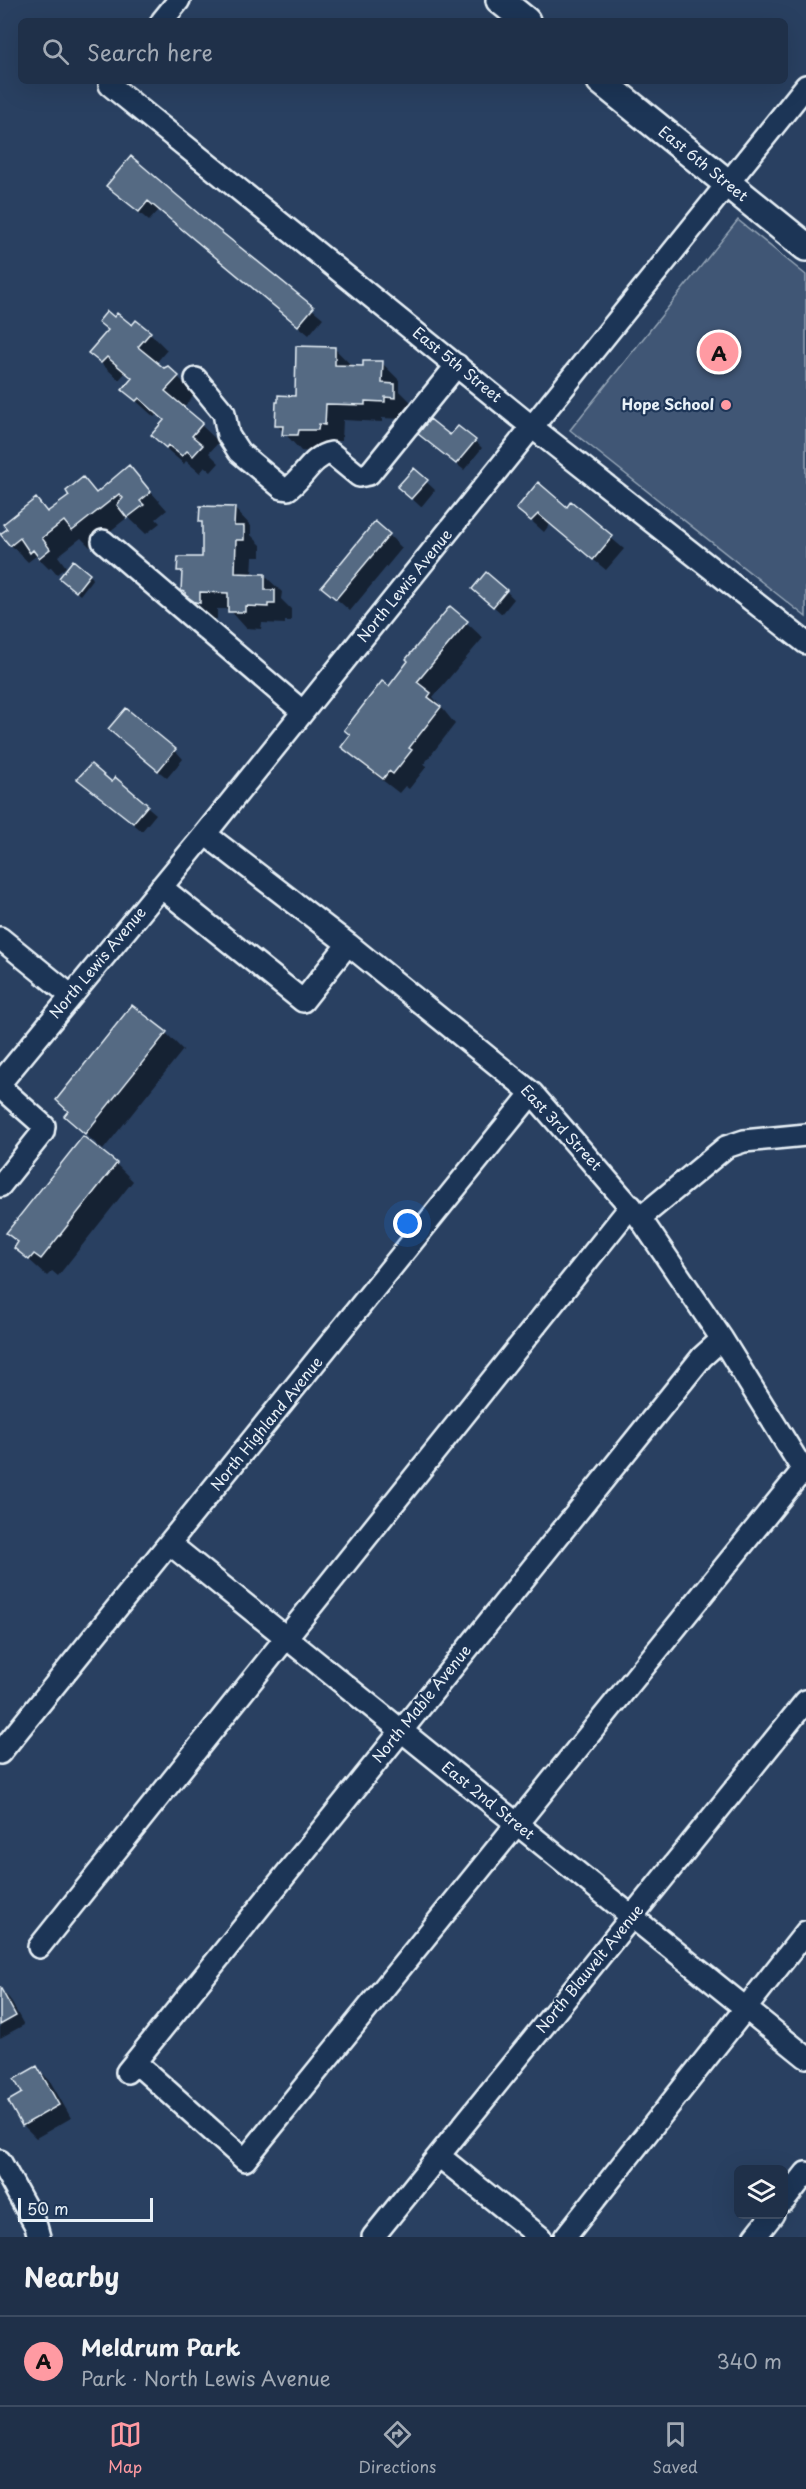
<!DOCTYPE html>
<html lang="en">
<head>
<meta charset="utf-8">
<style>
  :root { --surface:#1f3049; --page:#273850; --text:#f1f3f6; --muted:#a1a9b4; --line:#3c4b61; --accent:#ff9aa2 }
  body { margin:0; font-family:"Playpen Sans",sans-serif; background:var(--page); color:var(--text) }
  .controls { position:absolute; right:18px; bottom:18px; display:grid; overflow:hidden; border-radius:9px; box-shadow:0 6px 24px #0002 }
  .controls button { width:54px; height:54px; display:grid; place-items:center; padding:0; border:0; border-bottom:2px solid var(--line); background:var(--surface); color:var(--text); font:30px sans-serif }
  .scale { position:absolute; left:18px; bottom:15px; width:135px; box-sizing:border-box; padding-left:6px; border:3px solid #e8f1f8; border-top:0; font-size:16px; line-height:21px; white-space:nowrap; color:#e8f1f8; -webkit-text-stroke:4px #1d3557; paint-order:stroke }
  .you { position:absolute; left:408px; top:1224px; width:21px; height:21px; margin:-15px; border:4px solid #fff; border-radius:50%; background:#1a73e8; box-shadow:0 0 0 9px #1a73e833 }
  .badge { display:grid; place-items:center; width:39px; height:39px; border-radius:50%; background:var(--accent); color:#111; font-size:20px; font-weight:700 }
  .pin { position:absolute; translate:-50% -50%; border:3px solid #fff; box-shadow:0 2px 6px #0006 }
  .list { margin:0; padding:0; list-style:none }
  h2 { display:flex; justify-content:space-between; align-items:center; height:78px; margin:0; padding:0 24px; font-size:26px }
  h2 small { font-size:20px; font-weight:400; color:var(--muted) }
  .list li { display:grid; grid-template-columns:39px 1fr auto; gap:18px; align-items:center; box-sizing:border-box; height:90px; padding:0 24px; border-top:2px solid var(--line) }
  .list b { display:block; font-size:22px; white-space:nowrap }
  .list p { margin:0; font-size:20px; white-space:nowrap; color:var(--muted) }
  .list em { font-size:20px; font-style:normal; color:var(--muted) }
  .icon { flex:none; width:33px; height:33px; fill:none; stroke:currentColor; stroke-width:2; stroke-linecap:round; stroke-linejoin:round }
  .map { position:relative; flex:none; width:806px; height:2237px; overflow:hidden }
  .search { position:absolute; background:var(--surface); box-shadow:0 6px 24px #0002; left:18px; right:18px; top:18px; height:66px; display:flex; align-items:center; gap:15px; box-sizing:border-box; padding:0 21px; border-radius:9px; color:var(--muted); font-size:22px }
  .sheet { height:168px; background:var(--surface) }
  nav { display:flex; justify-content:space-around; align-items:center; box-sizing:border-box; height:84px; border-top:2px solid var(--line); background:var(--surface); font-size:16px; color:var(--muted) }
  nav a { display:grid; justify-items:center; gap:3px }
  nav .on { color:var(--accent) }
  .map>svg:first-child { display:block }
</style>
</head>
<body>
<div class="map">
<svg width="806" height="2237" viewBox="0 0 806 2237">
  <rect width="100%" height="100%" fill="#294061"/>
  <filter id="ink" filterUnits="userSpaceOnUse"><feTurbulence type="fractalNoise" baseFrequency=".0167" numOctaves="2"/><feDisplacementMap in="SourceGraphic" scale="12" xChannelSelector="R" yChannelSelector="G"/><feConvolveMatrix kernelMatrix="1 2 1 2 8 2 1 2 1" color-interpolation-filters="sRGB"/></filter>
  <g filter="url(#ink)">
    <!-- green -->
    <path fill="#415774" stroke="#94a4b6" stroke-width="1.5" d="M738,220L806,275V617L570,430Z"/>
    <!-- shadow -->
    <path fill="#0007" d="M108,186L198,215L323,318L309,335L159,210L149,221Z
      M114,319L150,333L167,350L156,363L178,377L195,394L183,408L219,442L209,453L219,463L211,472L205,467L200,473L186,461L184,464L170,452L153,435L165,421L157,414L154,417L124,390L133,379L125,373L119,380L90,353L110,331Z
      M335,349L353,367H365L382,363L399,380V390L412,403V414H402V419L382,418V422L343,420L342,441H335V447L316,446L315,452L301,451L277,425Z
      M450,437L475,441L482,448L464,470L427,441Z
      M129,467L167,510L156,519L160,523L146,534L128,517L90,547L81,538L58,556L66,567L57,574L51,567L49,569L36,556L28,562L11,545L35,500L49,513L72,496L83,479L97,493Z
      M414,470L435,490L421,507L408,495Z
      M571,504L624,549L606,570L550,524L544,532L518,509H567Z
      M234,508L251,526V535L261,545V557H253L252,575H264L282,592L281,599L291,609V621H285V624L262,623L261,629L246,628L229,609H217V619H213L183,591V574L179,570L203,559L204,524L201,521Z
      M389,535L402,548L350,611L323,587Z
      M89,575L93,578L80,595L65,582Z
      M506,591L514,599L502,614L483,597Z
      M451,608L483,638L433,697L455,724L424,764L427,766L409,789L405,786L399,793L359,762L343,747Z
      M118,738L175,750L183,759L167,778Z
      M79,779L112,784L116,780L156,814L142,831Z
      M166,1033L183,1050L103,1150L66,1116Z
      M83,1138L116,1164L133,1181L58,1276L52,1271L47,1276L16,1248L19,1243L8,1232Z
      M0,1989L9,1998L24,2025L0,2038Z
      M37,2068L50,2081L71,2118L36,2138L23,2125L24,2093Z"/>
    <!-- building -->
    <path fill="#556a83" stroke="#e8f1f8" stroke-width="1.5" d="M131,156L199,214L314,307L298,326L148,201L139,212L106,186Z
      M107,311L114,317L117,313L132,325L136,320L151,332L138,347L164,368L168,366L179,376L165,391L203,423L192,436L203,445L193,456L187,451L182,456L168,445L166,448L151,435L164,420L139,398L136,401L122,390L132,378L107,357L101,363L88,353L108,330L98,322Z
      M296,346L335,347V365L363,366V361H383L382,383L395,384V398L385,397V402L365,401V405L326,404L325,425L319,424L318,430H299L298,435H282L283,426H275L276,402H278V395L295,396Z
      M430,419L450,435L458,426L476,440L456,464L418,434Z
      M129,465L151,492L140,501L144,505L127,518L117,505L123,498L119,494L72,531L64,521L42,538L50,549L39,558L33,550L30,553L20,538L10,546L0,534L7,529L3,524L36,498L47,512L69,496L66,491L83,477L96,493Z
      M414,468L428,480L411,499L397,487Z
      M538,482L567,507L571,501L613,536L593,560L538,514L531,521L516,509Z
      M200,506L235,507L234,526H244V540H236L235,573L265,574V590H275V604H268V607L245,606V612H228V593L200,592V603L195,602L185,595V592L181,591L182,571H177L178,557H202V522H199Z
      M375,521L390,534L336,599L321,587Z
      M73,560L90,574L76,592L59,578Z
      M486,572L507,590L493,607L472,589Z
      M450,606L468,621L417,682L431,693L428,697L441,707L409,748L412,750L393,774L389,771L383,779L341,747L350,735L344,730L382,681L389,686L408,661L406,659Z
      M126,708L176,749L158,771L108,729Z
      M91,764L112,782L115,777L148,805L133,823L77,779Z
      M132,1005L167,1032L85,1134L64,1116L68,1111L56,1100Z
      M83,1136L117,1163L41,1259L34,1254L29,1260L14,1248L18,1242L6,1233Z
      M0,1987L16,2016L0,2025Z
      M37,2066L59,2105L22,2126L8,2101L22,2093L14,2079Z"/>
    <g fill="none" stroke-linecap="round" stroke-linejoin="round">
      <defs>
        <path id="minor" d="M162,21L179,0
          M113,81L110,85L532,427L806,643
          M196,379L224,413L228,435L239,452L282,488L288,489C303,479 312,456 331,453L359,476L369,474L457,365
          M103,541L303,712
          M205,834L348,944L532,1093L640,1218L722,1339L806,1475
          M161,887L303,1001L348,944
          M0,938L70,995
          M0,1083L205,834L806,86
          M0,1087L44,1126L43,1132L0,1186
          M640,1218L726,1147L744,1141L806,1135
          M170,1544L806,2057
          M0,1753L532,1093
          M39,1947L631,1206
          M135,2062L245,2160L803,1470
          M127,2072L702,1357L722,1339
          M439,2156L540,2237
          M0,2161L36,2226L39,2237
          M784,2201L806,2173
          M373,2237L806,1701
          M565,2237L806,1932
          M755,2237L773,2214"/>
        <path id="major" d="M500,0L526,21
          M601,81L806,247"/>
      </defs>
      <!-- minor casing -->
      <use href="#minor" stroke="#e8f1f8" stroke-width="26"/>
      <!-- major casing -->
      <use href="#major" stroke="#e8f1f8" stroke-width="32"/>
      <!-- minor -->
      <use href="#minor" stroke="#1d3557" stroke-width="21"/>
      <!-- major -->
      <use href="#major" stroke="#1d3557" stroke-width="27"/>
    </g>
  </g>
  <!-- markers -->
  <circle fill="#ff9aa2" stroke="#1d3557" stroke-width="2" cx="726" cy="405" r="6"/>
  <g text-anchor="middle" stroke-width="4.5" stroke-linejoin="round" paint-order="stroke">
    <!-- street labels -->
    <g font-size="15" fill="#e8f1f8" stroke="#1d3557">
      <text transform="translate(703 164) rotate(39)" y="5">East 6th Street</text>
      <text transform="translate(457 365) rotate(39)" y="5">East 5th Street</text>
      <text transform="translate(405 586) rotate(-51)" y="5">North Lewis Avenue</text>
      <text transform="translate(98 963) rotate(-50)" y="5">North Lewis Avenue</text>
      <text transform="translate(561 1128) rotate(47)" y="5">East 3rd Street</text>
      <text transform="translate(267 1424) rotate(-51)" y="5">North Highland Avenue</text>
      <text transform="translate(422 1704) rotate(-51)" y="5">North Mable Avenue</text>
      <text transform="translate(488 1801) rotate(39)" y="5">East 2nd Street</text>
      <text transform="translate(590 1969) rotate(-51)" y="5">North Blauvelt Avenue</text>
    </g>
    <!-- poi labels -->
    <g font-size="15" font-weight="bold" fill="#e8f1f8" stroke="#1d3557" text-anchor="end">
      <text x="714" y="410">Hope School</text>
    </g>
  </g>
</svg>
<div class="controls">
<button><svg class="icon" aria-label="layers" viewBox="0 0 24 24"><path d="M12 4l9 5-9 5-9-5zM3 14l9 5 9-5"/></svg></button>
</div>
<div class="scale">50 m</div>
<div class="you"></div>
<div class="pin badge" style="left:719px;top:352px">A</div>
<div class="search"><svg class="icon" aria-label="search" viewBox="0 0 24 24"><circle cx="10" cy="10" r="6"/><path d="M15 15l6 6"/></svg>Search here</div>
</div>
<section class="sheet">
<h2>Nearby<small></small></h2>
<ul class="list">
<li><span class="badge">A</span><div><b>Meldrum Park</b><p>Park · North Lewis Avenue</p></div><em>340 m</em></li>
</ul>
</section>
<nav>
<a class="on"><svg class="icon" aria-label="map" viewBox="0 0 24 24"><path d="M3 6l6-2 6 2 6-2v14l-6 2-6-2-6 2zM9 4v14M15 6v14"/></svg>Map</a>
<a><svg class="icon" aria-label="directions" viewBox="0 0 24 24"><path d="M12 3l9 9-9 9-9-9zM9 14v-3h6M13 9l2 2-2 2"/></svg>Directions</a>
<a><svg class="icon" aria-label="saved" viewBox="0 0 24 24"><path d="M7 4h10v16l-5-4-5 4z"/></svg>Saved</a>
</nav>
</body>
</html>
